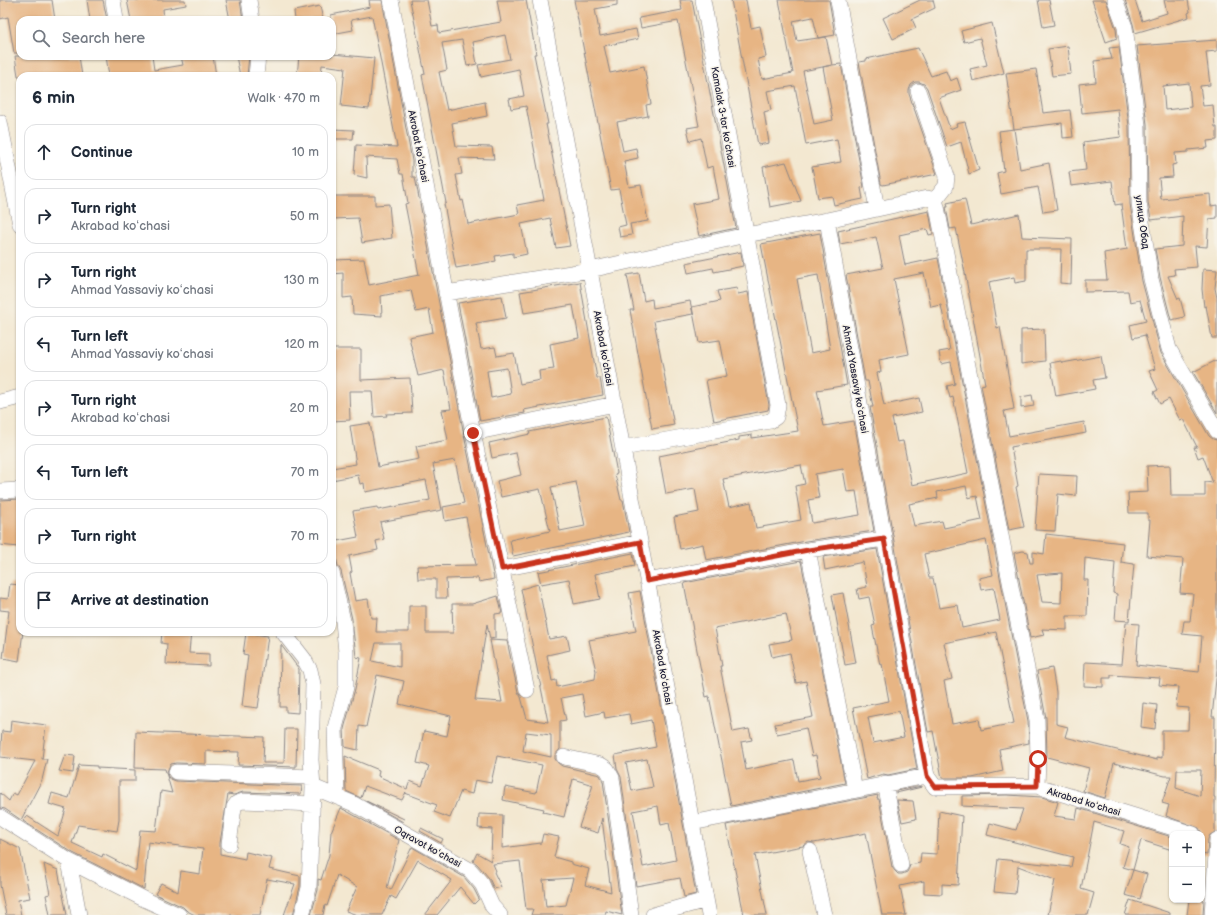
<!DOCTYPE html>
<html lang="en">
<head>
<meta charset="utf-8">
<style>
  :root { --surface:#fff; --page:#f6f6f7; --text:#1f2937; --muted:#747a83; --line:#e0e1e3 }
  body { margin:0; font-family:"Balsamiq Sans",sans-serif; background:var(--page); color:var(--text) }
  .controls { position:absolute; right:12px; bottom:12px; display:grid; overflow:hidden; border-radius:8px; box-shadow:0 1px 3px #0004 }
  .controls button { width:36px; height:36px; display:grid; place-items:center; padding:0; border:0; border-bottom:1px solid var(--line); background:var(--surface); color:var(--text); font:20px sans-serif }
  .stop { position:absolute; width:12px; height:12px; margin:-9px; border:3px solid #c8321e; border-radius:50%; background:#fff }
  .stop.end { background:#c8321e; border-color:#fff; box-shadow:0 1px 4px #0008 }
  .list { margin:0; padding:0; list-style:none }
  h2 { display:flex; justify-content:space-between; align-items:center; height:52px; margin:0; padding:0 16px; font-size:17px }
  h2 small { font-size:13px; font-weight:400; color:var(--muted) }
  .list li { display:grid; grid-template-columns:26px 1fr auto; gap:12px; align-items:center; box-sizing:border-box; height:56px; margin:0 8px 8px; padding:0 8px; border:1px solid var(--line); border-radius:12px }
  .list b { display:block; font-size:15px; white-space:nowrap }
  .list p { margin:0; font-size:13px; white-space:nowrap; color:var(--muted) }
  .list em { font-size:13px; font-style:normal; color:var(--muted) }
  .icon { flex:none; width:22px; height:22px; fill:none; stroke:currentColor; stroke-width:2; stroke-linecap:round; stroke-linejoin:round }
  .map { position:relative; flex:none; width:1217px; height:915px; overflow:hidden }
  .search { position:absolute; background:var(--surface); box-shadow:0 1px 3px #0004; left:16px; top:16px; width:320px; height:44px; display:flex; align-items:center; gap:10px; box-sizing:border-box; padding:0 14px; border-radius:12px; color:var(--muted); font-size:15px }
  .panel { position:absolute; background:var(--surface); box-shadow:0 1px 3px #0004; left:16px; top:72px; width:320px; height:564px; border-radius:12px }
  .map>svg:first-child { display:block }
</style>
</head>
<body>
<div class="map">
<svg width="1217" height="915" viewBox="0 0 1217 915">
  <rect width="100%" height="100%" fill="#f7f3e8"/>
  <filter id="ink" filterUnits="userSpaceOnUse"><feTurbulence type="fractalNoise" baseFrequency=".025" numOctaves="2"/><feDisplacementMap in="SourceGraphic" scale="8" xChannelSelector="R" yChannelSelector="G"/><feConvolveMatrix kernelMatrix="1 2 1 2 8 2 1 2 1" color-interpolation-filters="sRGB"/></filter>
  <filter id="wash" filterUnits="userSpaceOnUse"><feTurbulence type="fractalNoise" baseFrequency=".012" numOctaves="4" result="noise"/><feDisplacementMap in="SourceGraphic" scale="16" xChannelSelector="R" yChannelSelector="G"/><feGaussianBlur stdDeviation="0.9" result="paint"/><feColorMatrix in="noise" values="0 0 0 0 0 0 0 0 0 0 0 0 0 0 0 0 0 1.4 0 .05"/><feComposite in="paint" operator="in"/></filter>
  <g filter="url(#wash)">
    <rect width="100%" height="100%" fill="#f3e8d1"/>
    <g id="blocks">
      <!-- building -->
      <path fill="#e7b584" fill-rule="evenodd" d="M0,0H52L55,20H20V53H14L8,17L0,19Z
        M87,0H103L107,20H90Z
        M127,0H185L186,5L163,9L164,19L131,20Z
        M226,0H240L243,20H230Z
        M369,0H382L412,161V177H415L464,435L494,579L479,582L478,578L446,579L447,598H436V579H418L417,566L476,565L466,517L445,521L443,507L464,503L455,460L433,464L442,510L380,522L384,539L376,541L378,550L349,556L352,572L350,573L355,601L368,599L371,618H377L376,632H409V606H426V633H453L452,604H472L498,596L502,613L495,614V638L490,639L487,624L475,700L502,702L490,640L507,641L518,692L521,697L527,719L548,722L521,589L538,584L549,639L567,636L570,650L547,655L552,681L556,680L557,687L595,679L596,671L589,640L636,631L629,593L640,591L696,894L684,897L680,878L636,886L621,777L617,769L615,755L656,747L651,720L631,724L629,714L605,718L604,712L586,716L582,694L561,698L566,720L560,721V749L555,755V759L558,763L562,766L600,775L603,781L622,915L606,911L605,915H531L533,909H526L520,861L493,864L496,871L494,872L501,887L494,889L489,878L477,864L473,861L477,853L491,861L492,829L478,828L479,814L503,815L502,848L541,843L543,834L559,837L554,857L571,862V864L589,869L585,885L611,892L602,818L598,833L579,827L593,785L573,779L564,817L543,812L544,809L503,800L505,787L536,793L542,765L497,756L491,783L475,780L472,794L461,791L450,818L434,812L437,805L405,793L406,792L402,800L365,786L361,798L346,791L345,756L379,770L378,776L407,789L410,781L422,786L429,766L417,763L424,731L447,736L451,716L399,704L404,681L377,675L366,727L359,726L358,750L345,747L344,729L355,689L361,658L356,657L352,619L341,571L338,566L332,542L358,537L353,511L377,507L378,510L430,500L426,480L365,492L364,483L360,484L358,475L332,480V468L356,464L350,426L370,423L378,467L419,459L416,446L448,440L442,410L451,409L444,370L418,376L409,337L433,332L429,309L416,312L411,290L381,296L382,316L353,314L352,297L343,298V273L332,274V260L364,259L369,285L419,275L405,204L408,203L403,174H400L397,159L366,157L367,178L354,175L356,145L397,147L372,16L351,20L353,30L332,34L331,15L370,7ZM376,643H400V667L372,661ZM526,732L551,735V757L523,751ZM647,759L653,787L632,791L626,763ZM658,806L661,825L669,823L676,860L643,867L633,811ZM573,878L566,905L546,907L543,880Z
        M410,0H427L432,26L438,25L439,33L501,22L497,0H526L536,54H534L548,124H546L570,246L556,248L550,218L521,224L527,254L513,257V253L495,256L496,261L456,268L444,204L446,203L422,75L425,74ZM505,35L510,59L478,65L481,77L519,69L524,96L509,99L511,109L526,106L544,200L517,205L519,214L468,224L463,200L461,201L456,175L462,174L459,158L494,159L492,147L456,146L452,123L487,116L485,102L447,110L439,72L447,70L442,43L462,40L467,66L477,64L473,42Z
        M574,0H617V5L595,9L600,36L636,29L638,39L604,46L610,73L644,66L651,104L646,105L648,116L617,122L623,151L636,148L638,158L624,161L629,187L641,185L648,221L630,224L632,235L620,237L618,227L626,225L619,189L611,190Z
        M680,0H692L736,228L699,236L692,204L719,199L713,166L707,168L701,138L690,141L687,128L699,126L678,21L641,28L639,18L682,10Z
        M731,0H746L751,28L760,26L766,57L758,59L762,79L793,73L779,0H829L835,35L818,38L826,37L832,65L841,64L864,187L861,188L863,199L834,205L832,196L818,198L812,167L841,162L837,139L806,145L795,86L767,91L771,110L764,112L769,143L758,145ZM813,17L818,38L797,41L793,21ZM832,65L823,67L833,120L814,124L803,71Z
        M920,0H933L935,8L912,19L916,28L893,39L883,18Z
        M1038,0H1049L1054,25L1043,27Z
        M1092,0H1106L1116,29L1117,38L1106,42Z
        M1125,0H1135L1142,21L1167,13L1164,0H1188L1190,12L1188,13L1189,17L1135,33L1133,24Z
        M320,6L323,20H295L294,11Z
        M992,23L1004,73L973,81L970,69L987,65L980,38L964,42L961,31Z
        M1217,40V51L1206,52L1210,85L1200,86L1203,106L1213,105L1215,127H1217V140L1207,141L1208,148L1188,150V152L1175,153L1176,164L1172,165L1173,177L1159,178L1161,199L1210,194L1211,206L1217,205V218L1209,219L1207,247L1195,246L1197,267L1174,269L1175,275L1168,276L1178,299L1180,298L1185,317L1171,320L1160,277L1155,249L1182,246L1183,216L1151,220L1148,202L1147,124L1137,46ZM1189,83L1191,107L1165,110L1163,86Z
        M1068,46L1071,74L1052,76L1048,49Z
        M1119,47L1129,126L1130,204L1142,281L1161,353L1209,436L1213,439L1217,440V670L1212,717H1215L1214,797H1215V832L1210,835L1208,839L1207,855L1202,854V834L1199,828L1166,816L1169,805L1162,803L1171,776H1165L1114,763L1105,798L1083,791L1089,768L1047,757L1046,718L1037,671L1052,668L1056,692V724L1068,727L1065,737L1157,760V757L1162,758V730H1188L1189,708L1176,707L1178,687L1159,685L1160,678L1111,675V678H1103V687L1084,686L1085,662L1122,664L1126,623L1139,624L1136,665L1199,672L1202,636L1182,634L1184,621H1190L1193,594L1180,593L1183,559L1147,556L1150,520H1148V513H1129L1128,493L1148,492L1147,466L1170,465L1171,496H1205V482L1213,483L1203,456L1198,458L1194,447H1197L1183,419L1180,420L1169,399L1160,404L1154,392L1158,390L1149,371L1155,369L1145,335L1133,338L1130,325L1146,321L1140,300L1130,302L1128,291L1085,292V280H1107L1104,253L1127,249L1121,204L1115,205L1112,181L1071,186L1069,172L1086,170L1083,142L1121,137L1118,109L1082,113L1079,84L1096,82L1094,61L1112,59L1109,48ZM1177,770H1201L1200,796L1176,788Z
        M918,48L931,76L946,71L950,81L957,78L961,90L939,98L950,129L957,126L956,124L965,122L979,170L969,174L961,142L947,147L927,88L924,84L919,82H915L911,85L909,90V94L937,174L883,185L881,184L859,62L866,61V59Z
        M332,54L374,58L369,109L341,106L345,68L322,65L321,76H297L299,56H332Z
        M15,56H79L82,76H18Z
        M106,56H152L154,70L183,65L181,56H213L216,76H109Z
        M236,56H249L247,76H240Z
        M1036,69L1043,113L1070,110L1073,137L1063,138L1062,123L1014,129L1020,169L1049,163L1057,210L1043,212L1038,187L1001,194L997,173L1004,171L999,131L1014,129L1006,73Z
        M332,129L354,130L353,139H332Z
        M786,162L801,201L770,207L763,167Z
        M332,196H375V205L389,204L392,238L362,243L358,218L332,219Z
        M965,199L971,225L1019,214L1022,237L1072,239L1071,284L1060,283L1061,249H1026V281L1015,283L1014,277L989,282L997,328L1000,327L1014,409L1004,411L1009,436L1084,422L1086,433L1011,447L1018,486L1016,487L1024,527L1009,530L981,385L985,384L965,273L956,228L950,229L946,207H948L947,203Z
        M929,211L933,234L929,235L927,229L899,235L905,265L938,258L1028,721L1029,743L999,749L1003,771L972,778H942L933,731L928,732L870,407H873L868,381H865L846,275L883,268L876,237L840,244L838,231ZM924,273L931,307L941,305L950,350L939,352L941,364L951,362L955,384L947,386L950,398L953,397L968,473L912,485L903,441L897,442L892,418L922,412L919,398L884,405L877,373L881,372L879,360L909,354L894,279ZM966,486L968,498L977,496L982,520L944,528L942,521L914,526L909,504L938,498L937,492ZM986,540L993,575L979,578L981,590L994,588L1000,620L962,628L958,605L939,608L933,578H929L924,554ZM996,632L1014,723L981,730L979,719L952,724L944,681L952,679L944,643Z
        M820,233L847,385L817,390L824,426L854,421L874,531L806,541L706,560L703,544L680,549L674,517L699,512L695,489L666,494L659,456L739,440V437L752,435V438L798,431L761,244ZM818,275L830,349L811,353L797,279ZM801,465L805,484L795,486L801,520L756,528L751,502L729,507L723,479ZM843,469L847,492L856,491L860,515L812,523L808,500L819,498L815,474Z
        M741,252L743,266L714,272L713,268L688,273L686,263Z
        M1203,269L1217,270L1215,288L1217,298V338H1212L1206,306L1204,307L1202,289Z
        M639,273L644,301L652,299L653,308L690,301L693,314L654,321L674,425L652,429L630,310H634L627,275Z
        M580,282L597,378H600L603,395L524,410L525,413L480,421L458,303L502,296L506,318L476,323L481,349L495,347L497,356L514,353L520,384L540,380L539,371L554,369L550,344L579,338L573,305L524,313L520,292ZM507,368L511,394L491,398L487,371Z
        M737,288L738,294L748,292L769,405L768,410L714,421L706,380L727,376L720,340L699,343L692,307L720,301L717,291Z
        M1044,329L1045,361L1021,364V330Z
        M332,349H361V380L410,378L412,413L386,414L387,416L374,417L372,391H349L350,420L332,421Z
        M1101,356L1105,378L1093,380L1095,389L1056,396L1050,363L1061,361L1062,363Z
        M1217,360V413L1193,372Z
        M1032,395L1034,406L1021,408V397Z
        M606,417L617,473L615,474L621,500H623L629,532L513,556L510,540L550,531L540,489L501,497L497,481L521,475L516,453L492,458L489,443L530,434L529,432ZM576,482L585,526L560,531L551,487Z
        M1039,474L1077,476L1076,496L1058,494L1055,531L1035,530Z
        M20,499V539L18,540V547L0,545V500Z
        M1046,534L1123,543L1121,562L1134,564L1129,621L1115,620L1117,594L1113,593L1115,562L1085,558L1084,580H1088L1087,616H1067V630L1042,629L1044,635L1030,638L1014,553L1023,551L1028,552L1030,563H1033V552L1044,554ZM1062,573L1061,603L1042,602L1037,575Z
        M877,549L917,769L888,775L883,774L867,779L853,708L889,701L882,664L880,665L872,626L875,625L869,597L859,599L857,589L867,587L863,562L825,570L823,557ZM899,711L904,737L873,743L868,717Z
        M633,553L635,566L595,574L600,599L574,604L569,579L541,584L538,572Z
        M801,561L845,783L731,806L709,696L706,697L684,583ZM786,614L792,640L769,644L772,657L790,653L796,683L806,681L813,717L775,724L777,734L806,728L812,756L816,755L820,777L798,781L794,760L746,770L741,742L752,740L749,729L733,732L720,666H722L715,628Z
        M10,584L20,585V632H23L19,661L3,658L9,611L0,610V598L8,599Z
        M843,593L856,663L845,665L832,595Z
        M162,632H191L189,653L209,654V666L166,664L167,644L161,643Z
        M246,633L268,636L258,708L242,706L248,655L243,654Z
        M281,645L299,669L298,713L286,712V707H280Z
        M1143,703L1157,705L1155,729L1141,727Z
        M11,720L46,725L42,759H47L42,780L21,820L5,809L0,808V793L9,801L13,793L17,795L35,761L0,757L2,731L10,732Z
        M285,729H297L296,767L238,765L239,752L206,751V764L176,763L171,764L169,767L167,772L168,777L171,779L176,781L302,786L301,794L243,792L234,795L228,794L220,843V854L245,859L246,852L272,858L269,869L300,876V887L293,915H284L295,884L267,879L260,915H195L187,911L183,907L155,894L161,883L178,892L181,871L200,874L203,849L148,842L144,889L73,853L23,821L27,816L58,836L66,809L49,804L52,793L69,798L79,765L97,766V768L135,770V781H119V820L117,831L78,825L72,843L102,857L103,854L136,871L140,830L156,831L161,791L172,793L165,769L135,768L136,732L264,737L263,763H284Z
        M65,755L75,756L73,773L59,771Z
        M922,786V787L896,793V791Z
        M878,795L877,799H879L892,867L895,871L898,874H902L907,872L909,868L910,865L920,863L921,853L937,854L939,811L962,816L958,885L942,884V894L924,893V881L900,886L906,915H882L866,833L814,843L808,842L803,846L755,855L767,915H744L726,825Z
        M1007,795L1042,797L1058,802L1054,816L1076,819L1078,808L1172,837V850L1141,840L1133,870L1123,867L1129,847L1120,844L1124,831L1094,822L1081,889L1094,893L1088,915H1048L1055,880L1018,866L1015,894L994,892L998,859L1071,867L1073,857L987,835L990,823L1016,830L1023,809L962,806V796Z
        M364,800L404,819L403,822Z
        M897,800L913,801L916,819L902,822Z
        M341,808L399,840L387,888L391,890L412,847L464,877L474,889L479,899L474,904L460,887L437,915H425L452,880L418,860L396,899L391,896L382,915H357L346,911L357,887L337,875L327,906L325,905L323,915H311L318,890V879L321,880L329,855L331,832Z
        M421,828L443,839L441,843L420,831Z
        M0,839L20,849L30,898L18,900L21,915H6L0,885Z
        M44,864L58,870L67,915H50L46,895L50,894Z
        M1133,870L1147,874L1140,899L1125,895Z
        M1130,900L1170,913V915H1125Z
        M1189,900H1204L1203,915H1187Z"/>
    </g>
  </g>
  <g filter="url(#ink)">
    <use href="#blocks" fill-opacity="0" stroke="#8a8586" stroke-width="1"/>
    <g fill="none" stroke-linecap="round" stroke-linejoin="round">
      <defs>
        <path id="minor" d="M113,0L116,20
          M249,0L252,20
          M391,0L473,433L527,690
          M540,0L709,915
          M838,0L877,209
          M1115,0L1125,27L1138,125L1139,203L1151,279L1169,349L1217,431
          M256,76L258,56
          M918,91L947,176L946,186L935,200
          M0,122L20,224
          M827,220L927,776L935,787L1037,786L1193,834
          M446,293L590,270L746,235L827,220L927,198L935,200L937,207L1037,720L1038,759L1037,786
          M0,402L20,397
          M473,433L615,404
          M623,448L770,421L776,417L778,405L703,0
          M0,491L20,490
          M808,550L855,790
          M502,569L640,542
          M332,573L343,621L346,652V687L335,728L337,797
          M647,581L808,550L884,539
          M283,632L304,659L310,670L313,684L311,760L313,787L309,888L302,915
          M564,757L601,765L607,769L612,778L631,915
          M176,772L312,777
          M885,783L901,865
          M313,787L352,803L470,870L482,884L492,906L500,915
          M0,817L69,861L146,900L179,915
          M692,823L927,776
          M229,844L234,807L237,803L243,801L313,804
          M810,851L824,915
          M69,861L79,915
          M653,915L706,900
          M1212,915L1217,840"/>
      </defs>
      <!-- minor casing -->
      <use href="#minor" stroke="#8a8586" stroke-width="16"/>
      <!-- minor -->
      <use href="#minor" stroke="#fff" stroke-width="15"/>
    </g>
  </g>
  <g fill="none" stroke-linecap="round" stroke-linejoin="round" filter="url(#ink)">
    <!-- route -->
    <path stroke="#c8321e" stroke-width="5" d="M473,433L502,569L640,542L647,581L808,550L884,539L927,776L935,787L1037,786L1038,759"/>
  </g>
  <g text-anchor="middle" stroke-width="3" stroke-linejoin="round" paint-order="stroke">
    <!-- street labels -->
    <g font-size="10" fill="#22223b" stroke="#f7f3e8">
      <text transform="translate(724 117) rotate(80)" y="4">Kamalak 3-tor koʻchasi</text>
      <text transform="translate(419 146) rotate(79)" y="4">Akrobat koʻchasi</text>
      <text transform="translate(1143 222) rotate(82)" y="4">улица Обод</text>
      <text transform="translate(604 348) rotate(80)" y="4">Akrabad koʻchasi</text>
      <text transform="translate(856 379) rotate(80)" y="4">Ahmad Yassaviy koʻchasi</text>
      <text transform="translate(663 667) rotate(80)" y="4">Akrabad koʻchasi</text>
      <text transform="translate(1084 801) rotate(17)" y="4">Akrabad koʻchasi</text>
      <text transform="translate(428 846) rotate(29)" y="4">Oqravot koʻchasi</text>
    </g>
  </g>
</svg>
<div class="controls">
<button>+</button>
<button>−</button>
</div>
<div class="stop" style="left:1038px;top:759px"></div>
<div class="stop end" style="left:473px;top:433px"></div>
<div class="search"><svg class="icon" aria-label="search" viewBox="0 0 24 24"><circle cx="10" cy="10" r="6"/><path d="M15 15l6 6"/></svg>Search here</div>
<section class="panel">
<h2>6 min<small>Walk · 470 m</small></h2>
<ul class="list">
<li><svg class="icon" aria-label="ahead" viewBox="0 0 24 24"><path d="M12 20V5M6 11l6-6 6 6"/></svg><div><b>Continue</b></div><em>10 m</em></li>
<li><svg class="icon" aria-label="right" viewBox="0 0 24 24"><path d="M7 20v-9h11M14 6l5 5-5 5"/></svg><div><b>Turn right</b><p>Akrabad koʻchasi</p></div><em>50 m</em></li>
<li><svg class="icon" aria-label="right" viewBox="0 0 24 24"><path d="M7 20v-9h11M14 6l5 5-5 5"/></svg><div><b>Turn right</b><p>Ahmad Yassaviy koʻchasi</p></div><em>130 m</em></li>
<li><svg class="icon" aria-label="left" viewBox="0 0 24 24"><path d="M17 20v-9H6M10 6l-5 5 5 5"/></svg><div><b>Turn left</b><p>Ahmad Yassaviy koʻchasi</p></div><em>120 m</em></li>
<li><svg class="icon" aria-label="right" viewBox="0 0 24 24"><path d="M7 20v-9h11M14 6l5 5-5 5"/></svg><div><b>Turn right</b><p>Akrabad koʻchasi</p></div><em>20 m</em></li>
<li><svg class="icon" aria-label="left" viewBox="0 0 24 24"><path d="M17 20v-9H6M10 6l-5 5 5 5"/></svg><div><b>Turn left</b></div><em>70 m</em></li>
<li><svg class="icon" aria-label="right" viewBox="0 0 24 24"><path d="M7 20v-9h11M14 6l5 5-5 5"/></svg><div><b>Turn right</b></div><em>70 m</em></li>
<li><svg class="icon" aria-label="arrive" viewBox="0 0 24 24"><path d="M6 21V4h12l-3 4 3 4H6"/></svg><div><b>Arrive at destination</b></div></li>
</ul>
</section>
</div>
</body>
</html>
